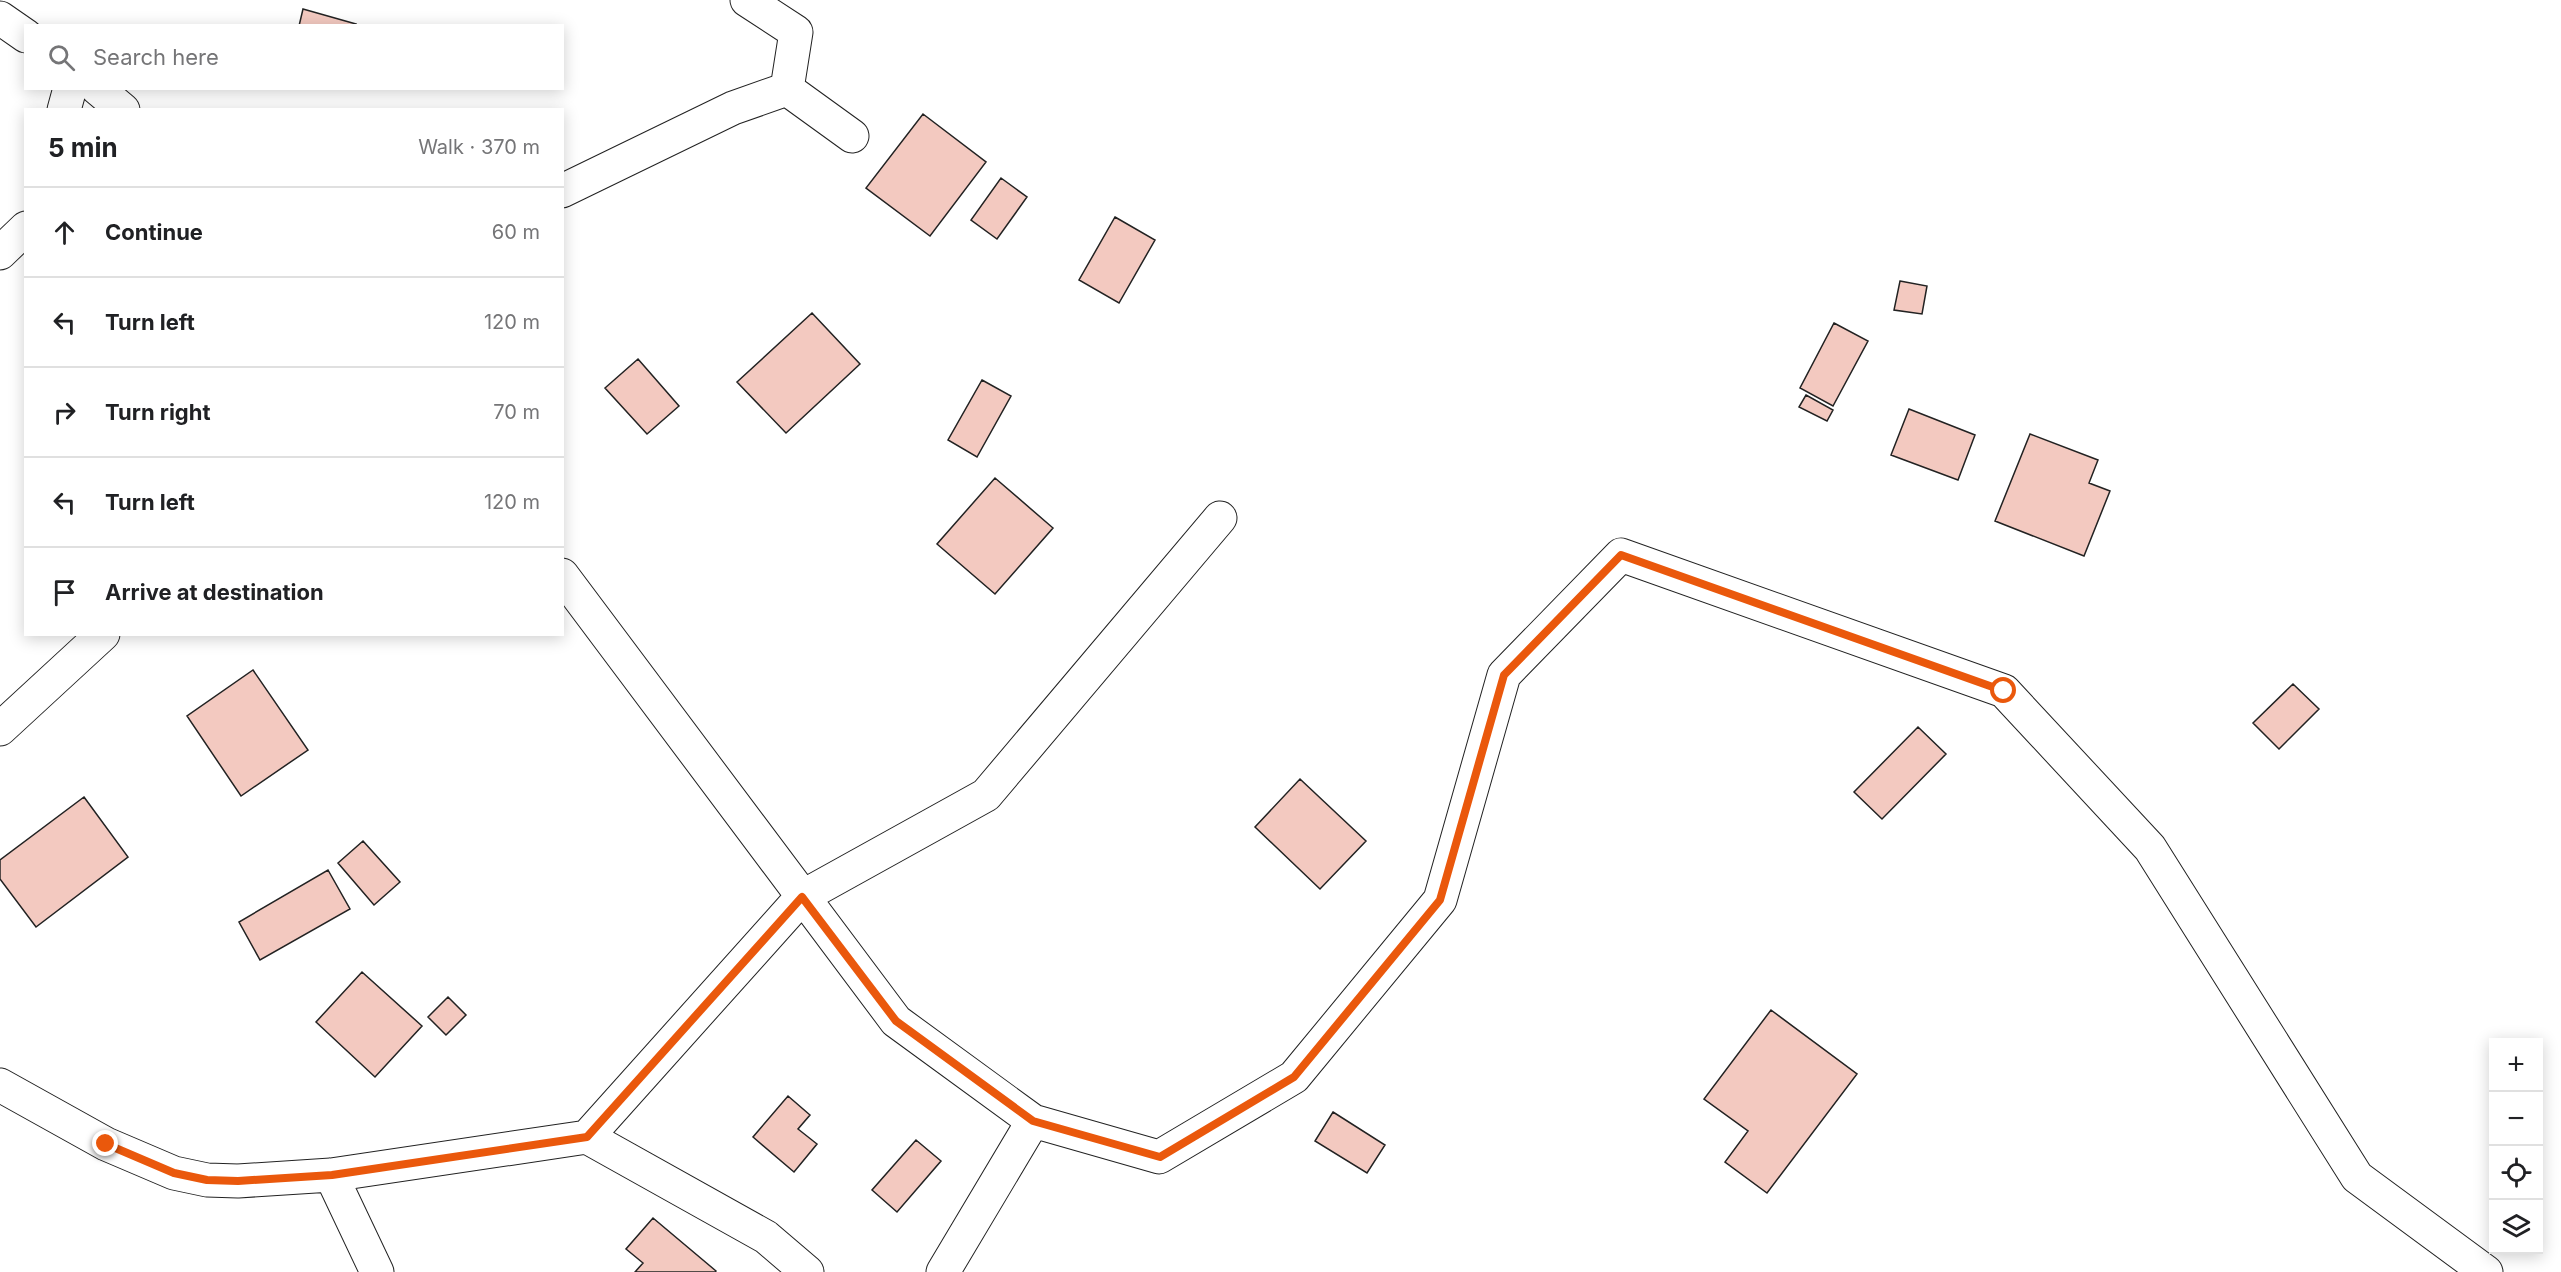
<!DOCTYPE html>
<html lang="en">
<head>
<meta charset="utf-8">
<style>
  :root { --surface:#fff; --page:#f2f2f2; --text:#202124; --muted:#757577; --line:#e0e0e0 }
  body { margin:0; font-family:Inter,sans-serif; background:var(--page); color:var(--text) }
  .controls { position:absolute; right:18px; bottom:18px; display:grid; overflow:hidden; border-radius:0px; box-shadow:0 3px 15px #0003 }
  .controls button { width:54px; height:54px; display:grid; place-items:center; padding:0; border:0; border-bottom:2px solid var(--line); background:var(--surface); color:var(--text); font:30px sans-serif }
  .stop { position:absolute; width:18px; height:18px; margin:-14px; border:4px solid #ea580c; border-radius:50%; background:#fff }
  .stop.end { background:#ea580c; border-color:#fff; box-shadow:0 2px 6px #0008 }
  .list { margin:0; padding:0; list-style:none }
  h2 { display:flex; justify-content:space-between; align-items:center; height:78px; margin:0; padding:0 24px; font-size:26px }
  h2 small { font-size:20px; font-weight:400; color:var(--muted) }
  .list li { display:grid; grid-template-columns:39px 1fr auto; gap:18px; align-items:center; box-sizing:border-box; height:90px; padding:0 24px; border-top:2px solid var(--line) }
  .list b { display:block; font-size:22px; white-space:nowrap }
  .list em { font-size:20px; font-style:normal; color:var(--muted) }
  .icon { flex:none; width:33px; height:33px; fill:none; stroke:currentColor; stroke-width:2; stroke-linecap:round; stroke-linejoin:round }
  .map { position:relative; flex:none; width:2561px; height:1272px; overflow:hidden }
  .search { position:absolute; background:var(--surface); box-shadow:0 3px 15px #0003; left:24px; top:24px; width:540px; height:66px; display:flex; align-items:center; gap:15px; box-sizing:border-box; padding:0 21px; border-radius:0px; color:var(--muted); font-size:22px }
  .panel { position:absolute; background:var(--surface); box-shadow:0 3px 15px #0003; left:24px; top:108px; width:540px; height:528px; border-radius:0px }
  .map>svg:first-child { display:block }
</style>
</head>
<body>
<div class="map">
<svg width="2561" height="1272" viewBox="0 0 2561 1272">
  <rect width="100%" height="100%" fill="#fff"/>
  <!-- building -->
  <path fill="#f3c9c0" stroke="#222" stroke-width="1.5" d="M303,9L356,24L355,26H299Z
    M923,114L986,162L930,236L866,188Z
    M1001,178L1027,197L997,239L971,220Z
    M1115,217L1155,240L1119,303L1079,280Z
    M1900,281L1927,286L1922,314L1894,310Z
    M812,313L860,364L786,433L737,382Z
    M1834,323L1868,341L1833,406L1800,388Z
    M638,359L679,406L647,434L605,388Z
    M982,380L1011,396L977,457L948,440Z
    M1806,395L1833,410L1827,421L1799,407Z
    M1909,409L1975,435L1958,480L1891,455Z
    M2030,434L2098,460L2089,483L2110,491L2084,556L1995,521Z
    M995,478L1053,528L995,594L937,544Z
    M253,670L308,750L241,796L187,716Z
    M2293,684L2319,709L2279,749L2253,723Z
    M1918,727L1946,754L1882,819L1854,792Z
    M1300,779L1366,841L1320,889L1255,827Z
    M84,797L128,857L36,927L0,879V860Z
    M363,841L400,882L374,905L338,863Z
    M328,870L350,909L260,960L239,922Z
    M362,972L422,1026L375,1077L316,1022Z
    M448,997L466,1015L446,1035L428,1017Z
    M1771,1010L1857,1074L1767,1193L1725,1162L1748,1131L1704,1099Z
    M788,1096L810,1115L798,1129L817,1144L794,1172L753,1137Z
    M1333,1112L1385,1145L1367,1173L1315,1141Z
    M916,1140L941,1161L897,1212L872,1190Z
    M653,1218L716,1271L715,1272H635L643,1263L626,1249Z"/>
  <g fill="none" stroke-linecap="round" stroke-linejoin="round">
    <defs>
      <path id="street" d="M747,0L796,32L787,89
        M0,18L26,36
        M97,88L123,110
        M64,110L70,88
        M562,191L733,108L787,89L852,136
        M0,253L26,228
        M562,575L896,1021L1033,1121L1159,1157L1294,1077L1440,900L1504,675L1621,555L2004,691L2150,848L2357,1177L2486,1272
        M0,729L103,634
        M0,1085L106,1144L174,1173L207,1180L238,1181L331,1175L587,1137L766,1237L807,1272
        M587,1137L802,897L986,795L1220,518
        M331,1175L377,1272
        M943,1272L1033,1121"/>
    </defs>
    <!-- street casing -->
    <use href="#street" stroke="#222" stroke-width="35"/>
    <!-- street -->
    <use href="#street" stroke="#fff" stroke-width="33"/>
  </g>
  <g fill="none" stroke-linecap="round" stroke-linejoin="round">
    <!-- route -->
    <path stroke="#ea580c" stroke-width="8" d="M106,1144L174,1173L207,1180L238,1181L332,1175L587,1137L802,897L896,1021L1033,1121L1160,1157L1294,1077L1440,900L1504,675L1621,555L2004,691"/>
  </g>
</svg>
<div class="controls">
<button>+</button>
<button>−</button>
<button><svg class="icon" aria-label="locate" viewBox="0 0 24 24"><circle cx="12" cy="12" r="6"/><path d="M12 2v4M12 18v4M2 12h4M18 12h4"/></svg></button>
<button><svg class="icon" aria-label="layers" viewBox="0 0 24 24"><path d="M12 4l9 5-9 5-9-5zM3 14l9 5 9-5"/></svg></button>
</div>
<div class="stop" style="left:2004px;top:691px"></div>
<div class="stop end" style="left:106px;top:1144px"></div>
<div class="search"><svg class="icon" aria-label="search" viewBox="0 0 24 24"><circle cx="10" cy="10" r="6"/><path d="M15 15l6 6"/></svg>Search here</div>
<section class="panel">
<h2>5 min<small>Walk · 370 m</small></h2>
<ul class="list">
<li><svg class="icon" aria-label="ahead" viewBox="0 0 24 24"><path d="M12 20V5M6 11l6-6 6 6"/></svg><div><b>Continue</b></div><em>60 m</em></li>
<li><svg class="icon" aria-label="left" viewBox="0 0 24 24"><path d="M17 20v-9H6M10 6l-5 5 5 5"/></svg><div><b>Turn left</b></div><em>120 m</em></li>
<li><svg class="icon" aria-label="right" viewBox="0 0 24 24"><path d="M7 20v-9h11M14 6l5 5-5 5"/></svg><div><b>Turn right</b></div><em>70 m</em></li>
<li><svg class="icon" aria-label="left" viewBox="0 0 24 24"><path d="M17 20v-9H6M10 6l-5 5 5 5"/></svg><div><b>Turn left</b></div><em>120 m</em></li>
<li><svg class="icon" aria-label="arrive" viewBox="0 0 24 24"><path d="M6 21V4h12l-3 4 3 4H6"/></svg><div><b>Arrive at destination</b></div></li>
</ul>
</section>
</div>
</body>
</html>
